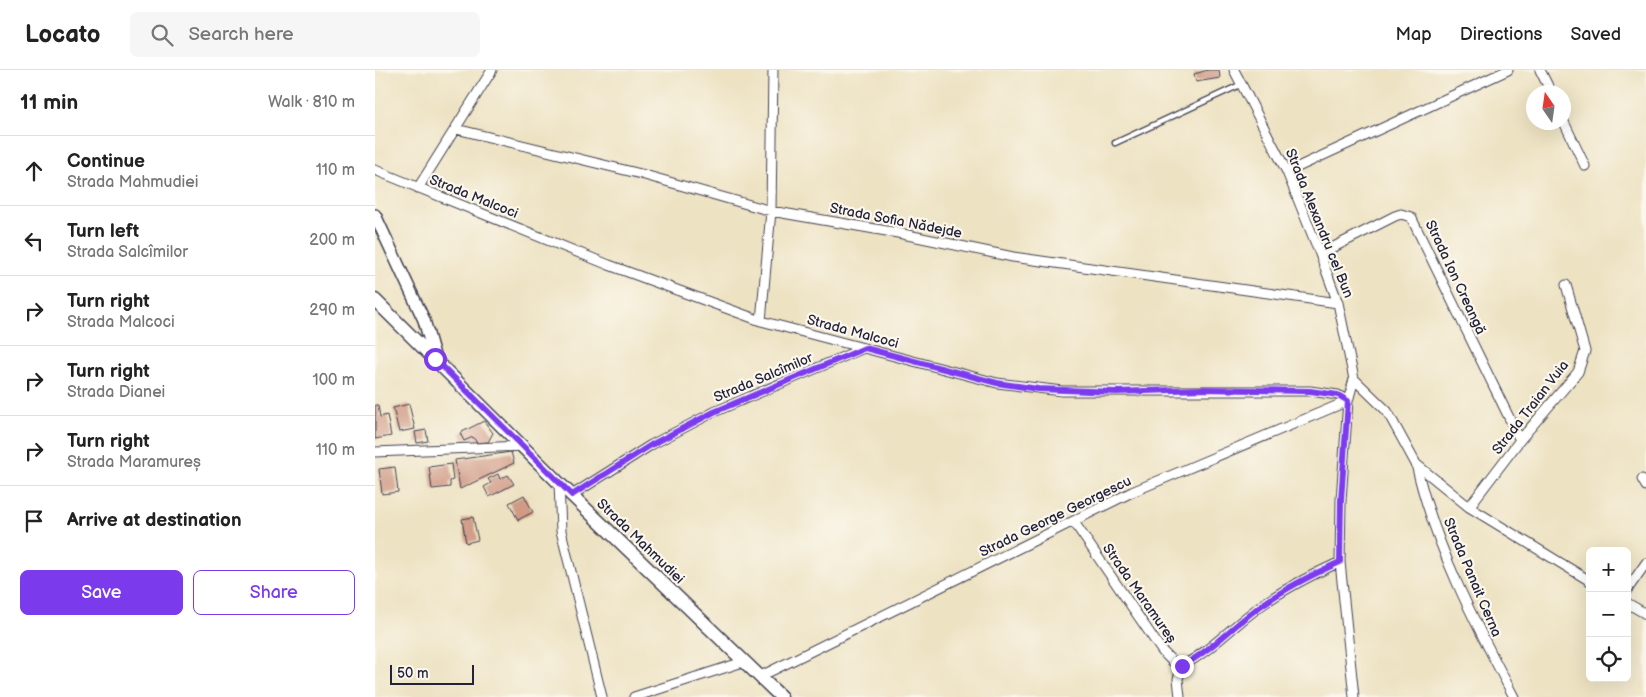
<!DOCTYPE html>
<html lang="en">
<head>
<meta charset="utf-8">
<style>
  :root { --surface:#fff; --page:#f6f6f6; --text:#222; --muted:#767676; --line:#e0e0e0; --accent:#7c3aed }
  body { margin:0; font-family:"Balsamiq Sans",sans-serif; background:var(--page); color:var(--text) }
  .controls { position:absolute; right:15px; bottom:15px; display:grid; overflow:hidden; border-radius:8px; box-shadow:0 5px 20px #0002 }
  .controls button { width:45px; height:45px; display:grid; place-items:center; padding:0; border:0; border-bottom:1px solid var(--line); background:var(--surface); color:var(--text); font:25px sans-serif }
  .compass { position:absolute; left:1151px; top:15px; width:45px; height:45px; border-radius:50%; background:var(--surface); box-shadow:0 5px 20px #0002; rotate:347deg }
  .scale { position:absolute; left:15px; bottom:12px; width:84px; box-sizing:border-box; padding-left:5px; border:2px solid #22223b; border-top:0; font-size:14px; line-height:18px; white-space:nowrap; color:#22223b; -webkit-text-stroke:4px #fbf7ec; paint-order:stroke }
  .stop { position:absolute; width:15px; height:15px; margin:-11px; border:4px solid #7c3aed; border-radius:50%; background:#fff }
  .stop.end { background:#7c3aed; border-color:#fff; box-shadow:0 1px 5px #0008 }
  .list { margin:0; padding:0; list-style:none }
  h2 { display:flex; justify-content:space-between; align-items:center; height:65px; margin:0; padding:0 20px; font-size:21px }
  h2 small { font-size:16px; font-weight:400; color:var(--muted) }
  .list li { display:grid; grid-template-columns:32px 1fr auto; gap:15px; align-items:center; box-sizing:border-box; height:70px; padding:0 20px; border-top:1px solid var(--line) }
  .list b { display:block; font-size:19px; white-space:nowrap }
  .list p { margin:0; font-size:16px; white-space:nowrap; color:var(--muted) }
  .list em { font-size:16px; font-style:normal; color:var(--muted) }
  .actions { display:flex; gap:10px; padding:15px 20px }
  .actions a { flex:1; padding:11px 0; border:1px solid var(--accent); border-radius:8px; text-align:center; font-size:18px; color:var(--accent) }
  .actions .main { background:var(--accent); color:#fff }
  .icon { flex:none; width:28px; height:28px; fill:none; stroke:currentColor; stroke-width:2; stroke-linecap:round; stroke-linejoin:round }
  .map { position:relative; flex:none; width:1271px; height:627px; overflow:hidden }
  header { display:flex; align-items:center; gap:30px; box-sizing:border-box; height:70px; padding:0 25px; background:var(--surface); border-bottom:1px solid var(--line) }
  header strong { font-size:24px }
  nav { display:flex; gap:28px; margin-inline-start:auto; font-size:18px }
  .search { width:350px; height:45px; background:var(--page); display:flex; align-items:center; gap:12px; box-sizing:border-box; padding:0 18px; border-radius:8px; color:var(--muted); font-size:19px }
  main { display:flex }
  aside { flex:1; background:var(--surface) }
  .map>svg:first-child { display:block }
</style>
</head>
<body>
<header>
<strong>Locato</strong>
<div class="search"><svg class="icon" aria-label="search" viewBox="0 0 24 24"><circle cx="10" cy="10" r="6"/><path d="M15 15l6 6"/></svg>Search here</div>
<nav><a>Map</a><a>Directions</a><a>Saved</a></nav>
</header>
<main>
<aside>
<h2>11 min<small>Walk · 810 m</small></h2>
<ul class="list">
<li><svg class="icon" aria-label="ahead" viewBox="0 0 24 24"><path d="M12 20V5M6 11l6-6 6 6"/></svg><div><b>Continue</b><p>Strada Mahmudiei</p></div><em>110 m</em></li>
<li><svg class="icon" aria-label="left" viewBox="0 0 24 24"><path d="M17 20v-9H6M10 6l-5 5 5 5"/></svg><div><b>Turn left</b><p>Strada Salcîmilor</p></div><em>200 m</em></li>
<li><svg class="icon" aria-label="right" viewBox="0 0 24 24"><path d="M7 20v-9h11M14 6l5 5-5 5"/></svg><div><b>Turn right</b><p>Strada Malcoci</p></div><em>290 m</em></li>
<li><svg class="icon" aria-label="right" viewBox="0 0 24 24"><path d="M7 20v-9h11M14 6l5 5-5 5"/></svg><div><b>Turn right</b><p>Strada Dianei</p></div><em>100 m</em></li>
<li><svg class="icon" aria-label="right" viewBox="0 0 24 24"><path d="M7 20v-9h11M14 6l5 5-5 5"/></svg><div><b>Turn right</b><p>Strada Maramureș</p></div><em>110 m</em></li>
<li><svg class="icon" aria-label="arrive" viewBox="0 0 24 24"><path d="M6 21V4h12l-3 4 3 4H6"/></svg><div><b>Arrive at destination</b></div></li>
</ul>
<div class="actions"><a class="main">Save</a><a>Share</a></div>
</aside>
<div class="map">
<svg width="1271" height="627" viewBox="0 0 1271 627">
  <rect width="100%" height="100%" fill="#fbf7ec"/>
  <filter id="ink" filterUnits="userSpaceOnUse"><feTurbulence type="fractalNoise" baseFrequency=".02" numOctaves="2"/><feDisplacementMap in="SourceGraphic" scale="10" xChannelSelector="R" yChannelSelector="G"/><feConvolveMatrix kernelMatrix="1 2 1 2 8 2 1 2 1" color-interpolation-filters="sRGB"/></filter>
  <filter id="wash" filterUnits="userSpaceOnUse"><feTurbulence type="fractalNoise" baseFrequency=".0096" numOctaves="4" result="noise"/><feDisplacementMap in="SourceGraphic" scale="20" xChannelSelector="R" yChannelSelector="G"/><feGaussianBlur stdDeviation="1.12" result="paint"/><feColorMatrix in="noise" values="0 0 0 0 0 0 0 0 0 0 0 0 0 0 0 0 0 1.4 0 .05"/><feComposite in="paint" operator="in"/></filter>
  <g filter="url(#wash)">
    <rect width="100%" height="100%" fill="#ede2c2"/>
    <g id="blocks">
      <!-- building -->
      <path fill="#d09a85" d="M833,0H844L845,8L821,12L819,4Z
        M34,334L40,359L24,362L18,338Z
        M0,335H3L5,347L12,345L16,366L0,369Z
        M109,351L118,363L113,372L102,373L98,367L89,371L85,363Z
        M51,360L53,371L42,373L40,362Z
        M136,382L139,393L85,419L80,390Z
        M76,394L78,410L75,411V417L57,419L54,397Z
        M20,397L23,422L7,424L4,399Z
        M123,404L125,409L133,405L139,414L114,427L109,417L116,413L113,409Z
        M149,425L158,442L143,450L134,433Z
        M98,447L103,470L91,473L87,449Z"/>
    </g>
  </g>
  <g filter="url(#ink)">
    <use href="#blocks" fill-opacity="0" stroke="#403f4f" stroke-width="1"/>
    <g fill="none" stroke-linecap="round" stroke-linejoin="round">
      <defs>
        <path id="service" d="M740,73L867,14"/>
        <path id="minor" d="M859,0L912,102L945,184L963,233L979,309L1012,341L1041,394L1094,437L1215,511
          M1165,0L1176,22
          M1188,50L1210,96
          M81,59L266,104L396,141L523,163L638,187L963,233
          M0,100L234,195L386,251L622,313L687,321H935L963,325L973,331L966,430L965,492L979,627
          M912,102L1133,0
          M43,118L117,0
          M945,184L1020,146L1026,144L1036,147L1145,370
          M386,251L396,141L398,0
          M0,382L149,376
          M1041,394C1060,477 1100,553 1139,627
          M1267,409L1271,416
          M184,413L186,461L227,627
          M197,425L276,375L339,342L489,278
          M1094,437L1145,370L1203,302L1210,281L1191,215
          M699,452L787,581L797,591L807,596
          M1252,520L1271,493
          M1252,533L1271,544
          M807,596C833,582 852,562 875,544C901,523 934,506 965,492
          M384,607L757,422L973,331L979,309
          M259,627L368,592
          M805,627L803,609L807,596"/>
        <path id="tertiary" d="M0,145L49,250L60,289"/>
        <path id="secondary" d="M0,230L184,413L406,627"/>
      </defs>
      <!-- service casing -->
      <use href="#service" stroke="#403f4f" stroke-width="7"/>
      <!-- minor casing -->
      <use href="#minor" stroke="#403f4f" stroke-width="11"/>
      <!-- tertiary casing -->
      <use href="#tertiary" stroke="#403f4f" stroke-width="14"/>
      <!-- secondary casing -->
      <use href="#secondary" stroke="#403f4f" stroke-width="15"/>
      <!-- service -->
      <use href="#service" stroke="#fff" stroke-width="4.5"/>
      <!-- minor -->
      <use href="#minor" stroke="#fff" stroke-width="9"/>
      <!-- tertiary -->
      <use href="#tertiary" stroke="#fff" stroke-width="11"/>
      <!-- secondary -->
      <use href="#secondary" stroke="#fff" stroke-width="12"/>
    </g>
  </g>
  <g fill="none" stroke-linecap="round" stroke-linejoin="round" filter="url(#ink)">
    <!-- route -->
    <path stroke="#7c3aed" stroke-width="6" d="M60,289L197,425L276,375L339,342L490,278L622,313L663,319L741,322L827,319L935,321L963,325L973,331L966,430L965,492C934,506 901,523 875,544C852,562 833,582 807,596"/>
  </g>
  <g text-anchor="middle" stroke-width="4.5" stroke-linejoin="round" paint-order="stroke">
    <!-- street labels -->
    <g font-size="14" fill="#22223b" stroke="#fbf7ec">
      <text transform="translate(99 126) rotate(22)" y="5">Strada Malcoci</text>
      <text transform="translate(521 150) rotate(11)" y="5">Strada Sofia Nădejde</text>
      <text transform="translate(945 153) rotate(68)" y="5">Strada Alexandru cel Bun</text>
      <text transform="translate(1081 207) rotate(65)" y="5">Strada Ion Creangă</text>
      <text transform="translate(478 261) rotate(15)" y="5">Strada Malcoci</text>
      <text transform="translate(388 307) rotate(-23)" y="5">Strada Salcîmilor</text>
      <text transform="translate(1155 337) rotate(-52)" y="5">Strada Traian Vuia</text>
      <text transform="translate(680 446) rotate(-26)" y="5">Strada George Georgescu</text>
      <text transform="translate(266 471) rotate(44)" y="5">Strada Mahmudiei</text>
      <text transform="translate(1098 507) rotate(67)" y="5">Strada Panait Cerna</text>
      <text transform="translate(765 523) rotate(55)" y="5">Strada Maramureș</text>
    </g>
  </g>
</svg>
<div class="controls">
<button>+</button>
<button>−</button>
<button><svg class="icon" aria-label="locate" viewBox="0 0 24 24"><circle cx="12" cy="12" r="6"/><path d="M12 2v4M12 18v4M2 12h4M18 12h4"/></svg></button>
</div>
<svg class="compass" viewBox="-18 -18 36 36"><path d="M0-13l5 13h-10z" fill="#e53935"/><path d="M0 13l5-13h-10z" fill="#767676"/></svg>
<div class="scale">50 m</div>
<div class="stop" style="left:60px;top:289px"></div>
<div class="stop end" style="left:807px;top:596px"></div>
</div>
</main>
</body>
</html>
